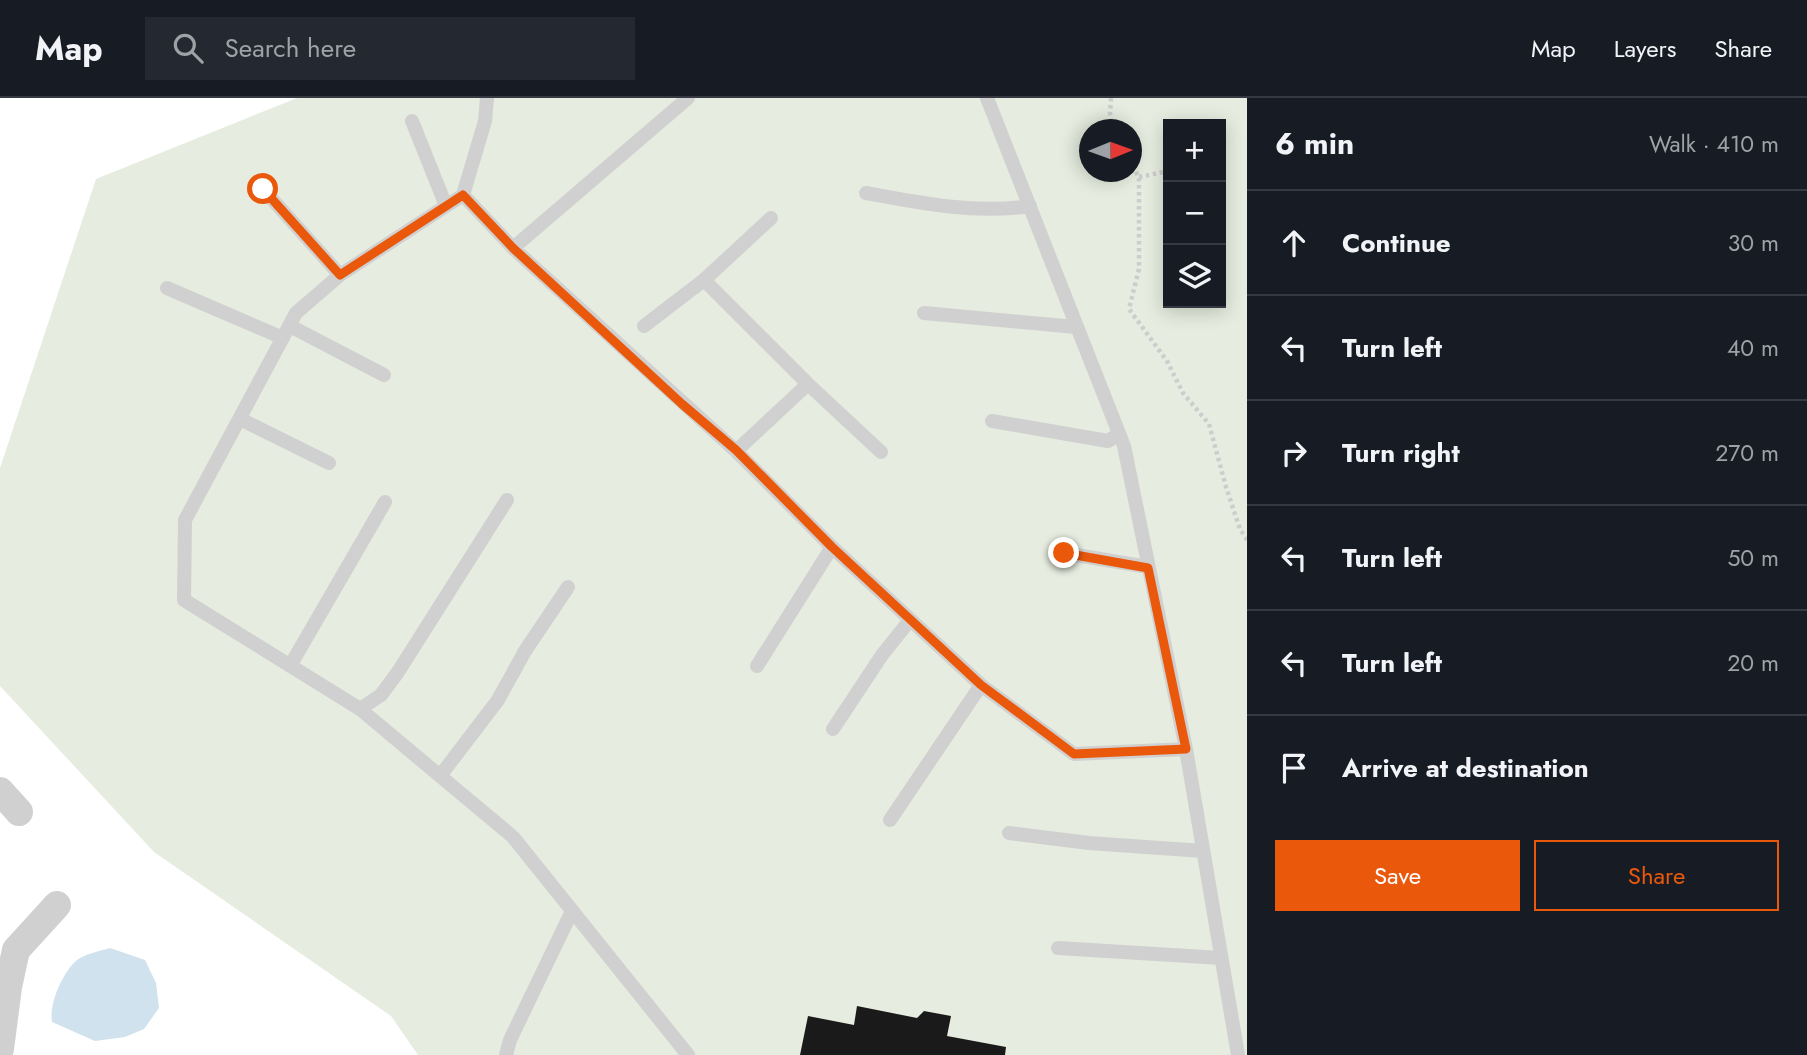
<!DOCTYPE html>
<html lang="en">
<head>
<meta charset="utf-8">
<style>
  :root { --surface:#171b24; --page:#242831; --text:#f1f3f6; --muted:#9ea1a6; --line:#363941; --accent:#ea580c }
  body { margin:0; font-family:Jost,sans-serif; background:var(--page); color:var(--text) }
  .controls { position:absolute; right:21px; top:21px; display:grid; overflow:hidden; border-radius:0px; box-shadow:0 4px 18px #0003 }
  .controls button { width:63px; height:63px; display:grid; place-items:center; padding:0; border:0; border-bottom:2px solid var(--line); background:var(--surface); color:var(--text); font:35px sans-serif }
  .compass { position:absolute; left:1079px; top:21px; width:63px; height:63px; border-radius:50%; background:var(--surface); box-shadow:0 4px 18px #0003; rotate:89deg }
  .stop { position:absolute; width:21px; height:21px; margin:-16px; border:5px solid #ea580c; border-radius:50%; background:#fff }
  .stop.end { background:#ea580c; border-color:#fff; box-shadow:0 2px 7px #0008 }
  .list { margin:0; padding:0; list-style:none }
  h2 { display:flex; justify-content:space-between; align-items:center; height:91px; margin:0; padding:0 28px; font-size:30px }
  h2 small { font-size:23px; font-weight:400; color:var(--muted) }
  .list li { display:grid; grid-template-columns:46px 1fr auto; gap:21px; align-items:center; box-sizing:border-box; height:105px; padding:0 28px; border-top:2px solid var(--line) }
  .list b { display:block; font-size:26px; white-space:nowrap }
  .list em { font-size:23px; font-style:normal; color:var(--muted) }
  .actions { display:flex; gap:14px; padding:21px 28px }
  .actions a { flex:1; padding:16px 0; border:2px solid var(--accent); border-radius:0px; text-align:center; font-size:24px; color:var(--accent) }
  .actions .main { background:var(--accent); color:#fff }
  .icon { flex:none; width:38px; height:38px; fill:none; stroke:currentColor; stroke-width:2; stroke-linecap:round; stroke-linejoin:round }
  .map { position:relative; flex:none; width:1247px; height:957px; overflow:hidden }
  header { display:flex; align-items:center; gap:42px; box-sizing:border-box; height:98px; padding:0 35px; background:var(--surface); border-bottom:2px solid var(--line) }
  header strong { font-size:33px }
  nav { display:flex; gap:38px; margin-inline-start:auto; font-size:24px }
  .search { width:490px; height:63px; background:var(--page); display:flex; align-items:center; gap:18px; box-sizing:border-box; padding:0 24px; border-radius:0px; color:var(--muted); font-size:26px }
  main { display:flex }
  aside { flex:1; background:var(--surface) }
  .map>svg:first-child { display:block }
</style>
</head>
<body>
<header>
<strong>Map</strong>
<div class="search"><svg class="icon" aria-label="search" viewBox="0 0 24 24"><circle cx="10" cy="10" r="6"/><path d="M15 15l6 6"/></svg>Search here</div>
<nav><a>Map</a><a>Layers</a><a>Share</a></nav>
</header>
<main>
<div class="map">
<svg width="1247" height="957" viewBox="0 0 1247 957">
  <rect width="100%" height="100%" fill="#fff"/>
  <!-- green -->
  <path fill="#e6ecdf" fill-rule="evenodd" d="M297,0H1247V957H418L391,918L154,754L0,588V370L96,81ZM1168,26H1221V205H1168ZM1090,32H1132V74H1090Z"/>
  <!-- water -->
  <path fill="#cfe2ee" d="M110,850L145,862L156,885L159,910L144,931L125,939L95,943L52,924C49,905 63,874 77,862C85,856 100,853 110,850Z"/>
  <!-- building -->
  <path fill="#1a1a1a" d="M857,908L917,920L924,913L951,918L947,938L1006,949L1005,957H800L808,918L854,927Z"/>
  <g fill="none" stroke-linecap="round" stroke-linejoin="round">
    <!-- path -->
    <path stroke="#cdcdcd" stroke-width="4.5" stroke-dasharray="3.5 3.5" stroke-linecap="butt" d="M1111,0L1110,15L1113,32
      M1132,68L1139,79V171L1129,211L1167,263L1183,295L1209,326L1226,389L1240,431L1247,442
      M1139,79L1168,73"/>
    <!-- lane -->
    <path stroke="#d0d0d0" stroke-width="14" d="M487,0L485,23L463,97L340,177L296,215L185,422L184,502L360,611L513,739L688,957
      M987,0L1124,348L1186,651L1238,957
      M412,23L446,108
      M263,91L340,177
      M866,95C919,105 975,116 1030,108
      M463,97L513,150L736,353L832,449L981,587L1074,656L1186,651
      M513,150L688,0
      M704,182L808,286L881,354
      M167,190L283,240
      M924,215L1076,229
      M290,228L384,277
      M644,228L704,182L771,120
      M240,321L329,365
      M992,323L1108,343L1119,336
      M736,353L808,286
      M1064,455L1148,469
      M290,568L385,404
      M757,568L832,449
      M360,611L381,597L398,574L507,402
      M833,631L882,557L910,522
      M440,678L498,602L525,553L568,489
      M890,722L981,587
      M1009,735L1089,745L1203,753
      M1058,850L1221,860
      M506,957L510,942L572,813"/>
    <!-- street -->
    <path stroke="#d0d0d0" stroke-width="28" d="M0,693L19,714
      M0,951L8,889L16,852L57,807"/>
  </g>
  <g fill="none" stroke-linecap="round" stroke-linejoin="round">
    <!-- route -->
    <path stroke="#ea580c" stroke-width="9" d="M263,91L340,177L463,97L513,150L682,306L736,352L832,449L981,587L1074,656L1186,651L1148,470L1064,455"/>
  </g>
</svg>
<div class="controls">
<button>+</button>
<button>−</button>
<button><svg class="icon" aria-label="layers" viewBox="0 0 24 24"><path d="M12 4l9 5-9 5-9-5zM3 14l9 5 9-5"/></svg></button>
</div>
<svg class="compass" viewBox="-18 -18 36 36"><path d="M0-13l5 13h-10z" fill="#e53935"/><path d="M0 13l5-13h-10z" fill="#9ea1a6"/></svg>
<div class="stop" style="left:263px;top:91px"></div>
<div class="stop end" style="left:1064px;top:455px"></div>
</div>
<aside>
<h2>6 min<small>Walk · 410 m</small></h2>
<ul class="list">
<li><svg class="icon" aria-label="ahead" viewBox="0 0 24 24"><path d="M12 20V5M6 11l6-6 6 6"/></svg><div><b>Continue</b></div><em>30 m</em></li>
<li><svg class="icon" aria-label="left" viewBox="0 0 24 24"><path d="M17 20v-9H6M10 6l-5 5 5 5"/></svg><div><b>Turn left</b></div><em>40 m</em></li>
<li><svg class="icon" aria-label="right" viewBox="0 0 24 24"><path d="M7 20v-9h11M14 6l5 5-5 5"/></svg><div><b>Turn right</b></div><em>270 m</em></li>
<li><svg class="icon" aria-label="left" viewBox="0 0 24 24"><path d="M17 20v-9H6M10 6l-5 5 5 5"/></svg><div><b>Turn left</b></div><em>50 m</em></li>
<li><svg class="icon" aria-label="left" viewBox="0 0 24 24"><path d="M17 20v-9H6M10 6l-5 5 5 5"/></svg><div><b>Turn left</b></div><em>20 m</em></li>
<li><svg class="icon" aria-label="arrive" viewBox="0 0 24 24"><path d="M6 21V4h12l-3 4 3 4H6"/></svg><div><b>Arrive at destination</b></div></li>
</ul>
<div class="actions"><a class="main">Save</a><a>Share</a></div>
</aside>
</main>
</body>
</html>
